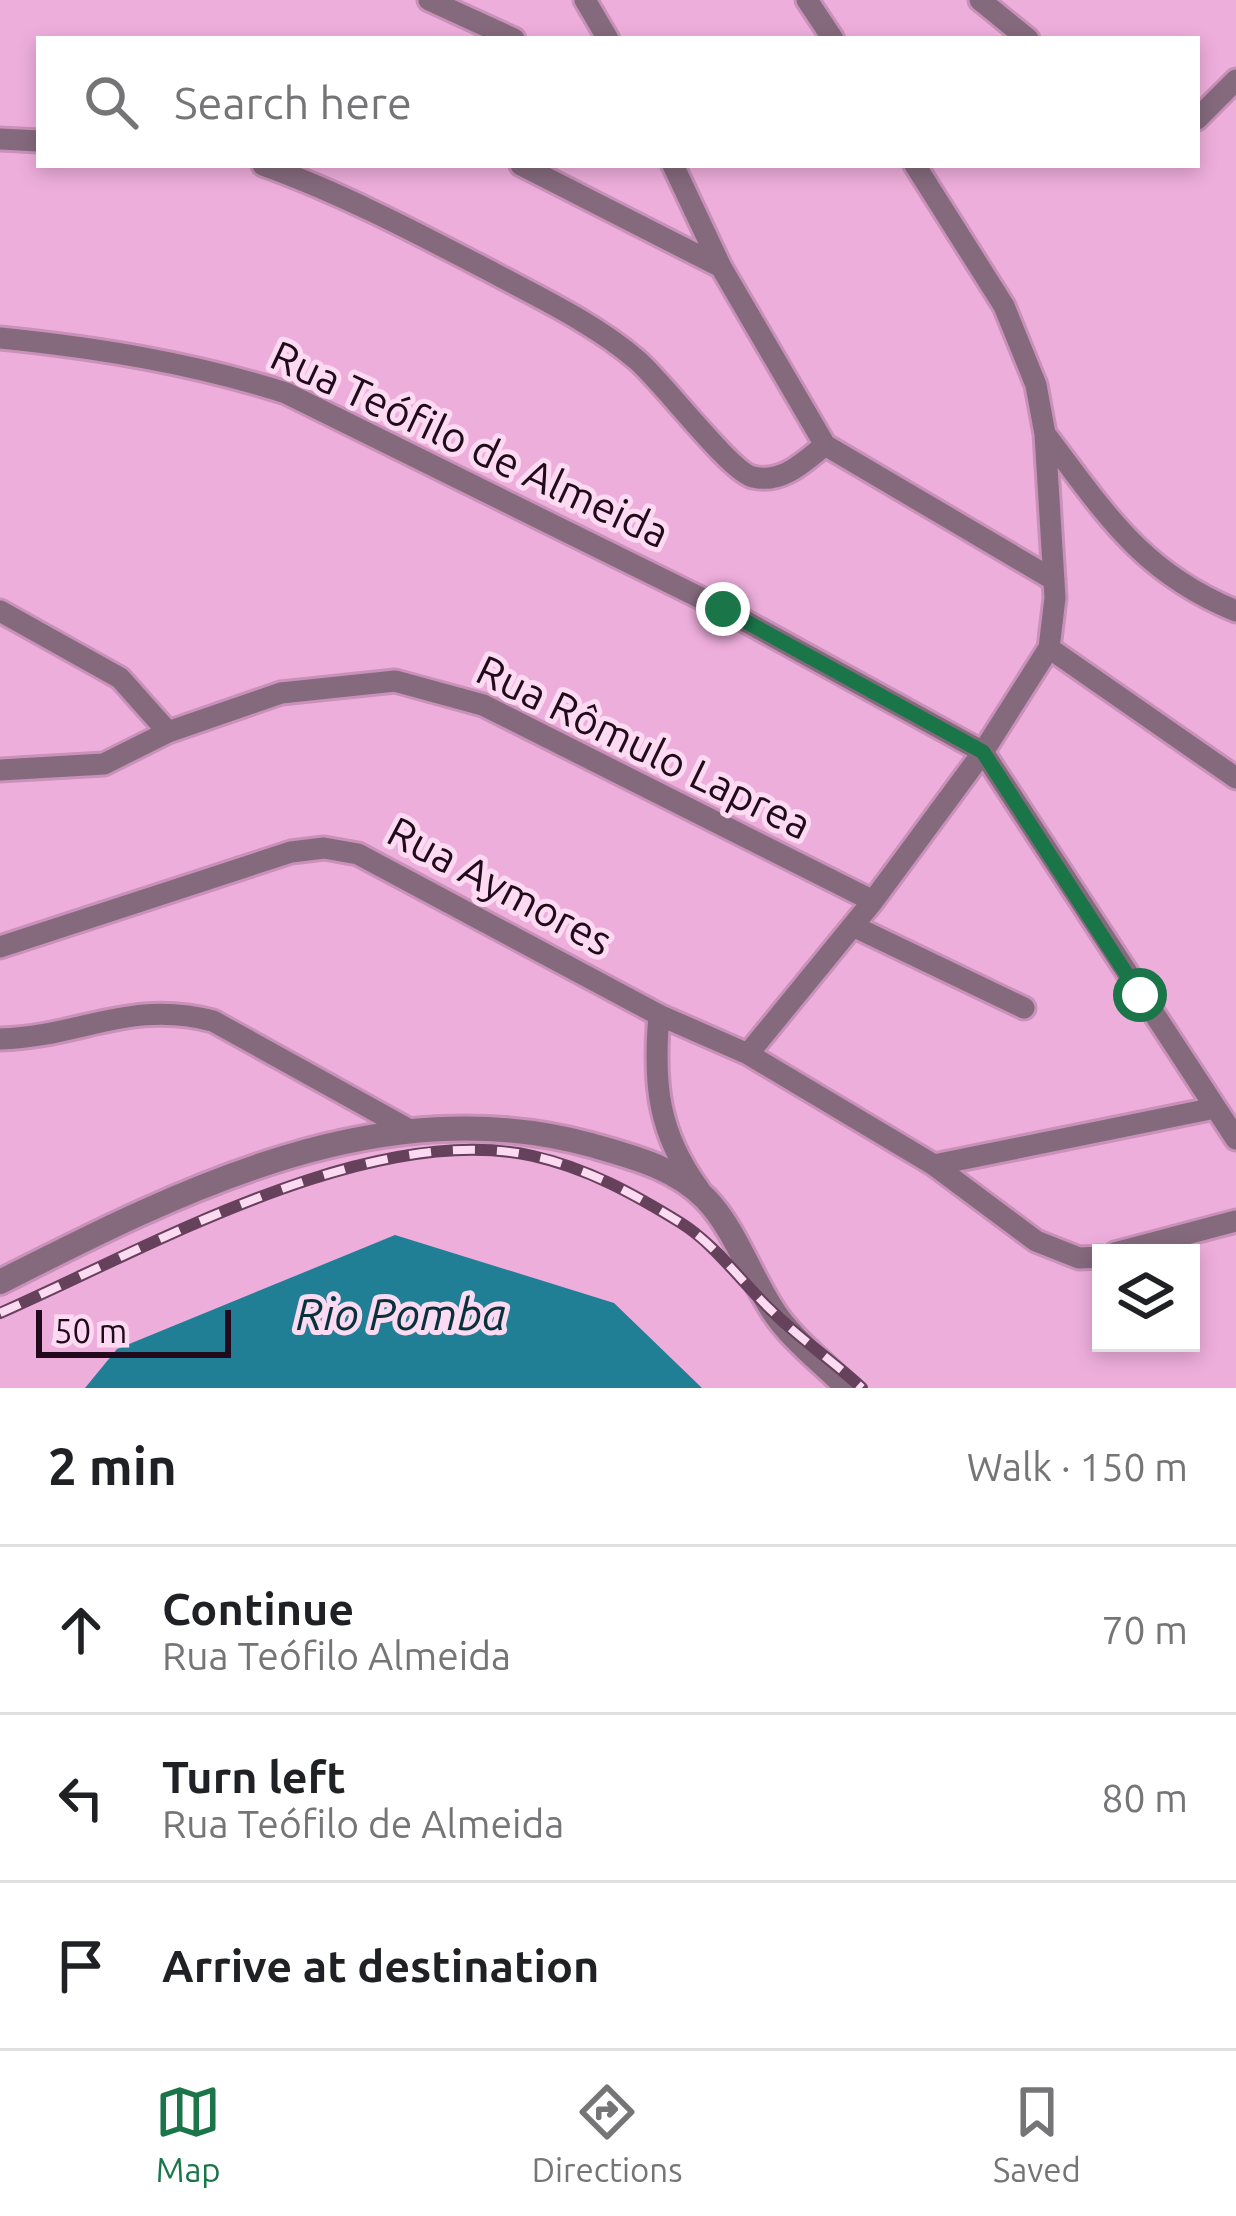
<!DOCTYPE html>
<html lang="en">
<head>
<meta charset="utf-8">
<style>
  :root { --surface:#fff; --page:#f6f6f6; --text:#202124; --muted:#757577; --line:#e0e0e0; --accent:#1a7549 }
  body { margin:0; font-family:Ubuntu,sans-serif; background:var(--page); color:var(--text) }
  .controls { position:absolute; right:36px; bottom:36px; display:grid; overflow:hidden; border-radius:0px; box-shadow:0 6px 18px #0003 }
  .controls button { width:108px; height:108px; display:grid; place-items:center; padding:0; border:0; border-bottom:3px solid var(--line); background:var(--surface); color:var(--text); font:60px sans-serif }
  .scale { position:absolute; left:36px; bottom:30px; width:195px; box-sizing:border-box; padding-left:12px; border:6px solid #210a1b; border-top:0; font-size:33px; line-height:42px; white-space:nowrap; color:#210a1b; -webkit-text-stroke:9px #fcdaf2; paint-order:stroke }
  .stop { position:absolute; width:36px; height:36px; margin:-27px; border:9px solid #1a7549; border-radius:50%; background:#fff }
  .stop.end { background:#1a7549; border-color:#fff; box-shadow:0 3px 12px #0008 }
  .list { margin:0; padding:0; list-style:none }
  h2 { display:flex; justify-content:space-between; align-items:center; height:156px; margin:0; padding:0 48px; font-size:51px }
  h2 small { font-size:39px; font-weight:400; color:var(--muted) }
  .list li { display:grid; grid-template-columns:78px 1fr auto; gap:36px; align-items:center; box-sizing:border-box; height:168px; padding:0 48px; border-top:3px solid var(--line) }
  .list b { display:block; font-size:45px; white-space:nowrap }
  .list p { margin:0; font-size:39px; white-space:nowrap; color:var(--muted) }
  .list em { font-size:39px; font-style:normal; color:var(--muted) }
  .icon { flex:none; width:66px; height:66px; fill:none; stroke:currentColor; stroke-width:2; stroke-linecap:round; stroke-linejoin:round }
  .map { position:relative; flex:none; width:1236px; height:1388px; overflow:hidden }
  .search { position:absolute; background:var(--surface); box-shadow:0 6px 18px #0003; left:36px; right:36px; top:36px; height:132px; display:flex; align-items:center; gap:30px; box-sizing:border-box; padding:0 42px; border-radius:0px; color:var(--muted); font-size:45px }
  .sheet { height:660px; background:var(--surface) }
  nav { display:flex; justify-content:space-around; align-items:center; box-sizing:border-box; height:168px; border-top:3px solid var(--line); background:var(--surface); font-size:33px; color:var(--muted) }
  nav a { display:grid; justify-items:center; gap:6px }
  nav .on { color:var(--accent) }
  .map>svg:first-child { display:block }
</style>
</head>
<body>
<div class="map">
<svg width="1236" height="1388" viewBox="0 0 1236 1388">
  <rect width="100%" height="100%" fill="#eeaedc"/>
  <!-- water -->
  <path fill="#207f94" d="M395,1235L614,1303L702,1388H85L117,1349Z"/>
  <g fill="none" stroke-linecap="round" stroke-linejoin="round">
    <defs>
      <path id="minor" d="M429,0L514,39
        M585,0L608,39
        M807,0L833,39
        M980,0L1028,39
        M1197,119L1236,80
        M0,139L39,141
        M263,165C341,193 415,232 488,270C538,297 594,323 637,360C663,382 730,472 753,477C782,484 804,462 825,445
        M521,165L721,267
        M673,165L721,267L825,445
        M0,338C98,348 192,363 286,393L723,609L983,752L1236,1139
        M1046,435C1106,514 1141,572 1236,611
        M825,445L1054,580
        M0,611L120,678L168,732
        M1049,648L1236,778
        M0,770L104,764L168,732L281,693L395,681L483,705L873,901
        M853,926L1024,1008
        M0,947L291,852L324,848L358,854L659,1015L748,1054L934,1165L1036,1241L1079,1258L1101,1257
        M659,1015C653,1084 658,1133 699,1189
        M0,1039C80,1037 130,999 213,1021L406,1128
        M748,1054L873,901L983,752L1049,648L1055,598L1045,434L1036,385L1004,306L915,165
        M934,1165L1215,1108
        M1115,1253L1236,1221"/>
      <path id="tertiary" d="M0,1282C183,1189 382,1088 591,1145C632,1157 675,1167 706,1199C734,1228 750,1275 772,1309C790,1338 823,1363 848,1388"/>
    </defs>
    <!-- minor casing -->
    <use href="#minor" stroke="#c990b9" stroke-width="27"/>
    <!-- tertiary casing -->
    <use href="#tertiary" stroke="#c990b9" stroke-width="30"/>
    <!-- minor -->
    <use href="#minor" stroke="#856a7d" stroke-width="21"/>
    <!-- tertiary -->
    <use href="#tertiary" stroke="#856a7d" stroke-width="24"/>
    <defs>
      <path id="rail" d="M0,1313C148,1248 370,1120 533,1156C587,1168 634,1194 681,1223C715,1244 743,1284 772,1311C800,1339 833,1361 862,1388"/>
    </defs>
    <!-- rail casing -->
    <use href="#rail" stroke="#65415b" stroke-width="12"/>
    <!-- rail -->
    <use href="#rail" stroke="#fcdaf2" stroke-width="8" stroke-dasharray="22" stroke-linecap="butt"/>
  </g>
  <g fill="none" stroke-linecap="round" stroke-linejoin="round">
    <!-- route -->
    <path stroke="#1a7549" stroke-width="15" d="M723,609L983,752L1140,995"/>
  </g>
  <g text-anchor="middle" stroke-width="10" stroke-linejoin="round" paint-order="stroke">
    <!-- street labels -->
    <g font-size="42" fill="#210a1b" stroke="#fcdaf2">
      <text transform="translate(470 444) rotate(25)" y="15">Rua Teófilo de Almeida</text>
      <text transform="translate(644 747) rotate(26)" y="15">Rua Rômulo Laprea</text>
      <text transform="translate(500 886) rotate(28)" y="15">Rua Aymores</text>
    </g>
    <!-- water labels -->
    <g font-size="45" font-style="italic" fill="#07323c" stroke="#fcdaf2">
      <text x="401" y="1330">Rio Pomba</text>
    </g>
  </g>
</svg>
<div class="controls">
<button><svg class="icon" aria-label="layers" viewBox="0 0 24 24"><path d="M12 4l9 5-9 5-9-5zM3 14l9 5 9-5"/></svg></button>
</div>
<div class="scale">50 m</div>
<div class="stop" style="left:1140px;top:995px"></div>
<div class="stop end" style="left:723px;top:609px"></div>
<div class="search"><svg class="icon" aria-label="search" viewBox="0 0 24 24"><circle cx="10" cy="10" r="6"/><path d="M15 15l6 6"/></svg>Search here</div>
</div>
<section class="sheet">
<h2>2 min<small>Walk · 150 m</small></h2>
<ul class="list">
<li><svg class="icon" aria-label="ahead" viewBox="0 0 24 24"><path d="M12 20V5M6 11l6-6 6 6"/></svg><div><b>Continue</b><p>Rua Teófilo Almeida</p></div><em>70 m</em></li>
<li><svg class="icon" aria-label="left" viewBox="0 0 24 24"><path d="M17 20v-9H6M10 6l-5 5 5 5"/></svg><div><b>Turn left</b><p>Rua Teófilo de Almeida</p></div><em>80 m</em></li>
<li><svg class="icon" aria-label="arrive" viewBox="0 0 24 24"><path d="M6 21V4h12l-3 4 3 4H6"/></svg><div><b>Arrive at destination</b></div></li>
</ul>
</section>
<nav>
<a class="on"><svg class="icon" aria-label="map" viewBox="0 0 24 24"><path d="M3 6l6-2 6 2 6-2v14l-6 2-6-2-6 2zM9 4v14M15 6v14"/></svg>Map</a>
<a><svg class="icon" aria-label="directions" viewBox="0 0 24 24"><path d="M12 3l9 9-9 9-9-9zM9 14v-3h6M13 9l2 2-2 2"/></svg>Directions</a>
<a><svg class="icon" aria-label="saved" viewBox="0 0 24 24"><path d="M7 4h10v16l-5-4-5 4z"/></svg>Saved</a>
</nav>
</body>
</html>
